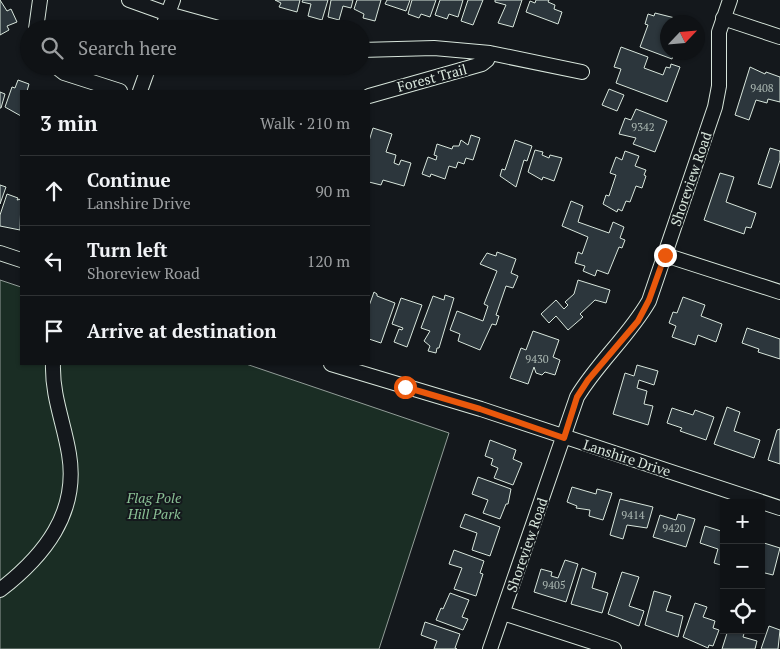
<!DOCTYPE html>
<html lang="en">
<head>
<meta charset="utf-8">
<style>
  :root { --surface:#0f1215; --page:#1d2022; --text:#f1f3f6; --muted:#9b9ea0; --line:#2f3234 }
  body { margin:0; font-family:"PT Serif",serif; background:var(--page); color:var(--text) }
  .controls { position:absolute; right:15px; bottom:15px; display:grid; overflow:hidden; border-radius:0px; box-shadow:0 1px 4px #0004 }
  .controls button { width:45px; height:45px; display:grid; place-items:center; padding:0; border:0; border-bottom:1px solid var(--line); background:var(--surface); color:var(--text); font:25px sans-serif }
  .compass { position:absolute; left:660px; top:15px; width:45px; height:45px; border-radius:50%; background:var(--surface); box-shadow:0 1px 4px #0004; rotate:64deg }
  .stop { position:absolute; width:15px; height:15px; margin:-11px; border:4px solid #ea580c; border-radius:50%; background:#fff }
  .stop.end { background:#ea580c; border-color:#fff; box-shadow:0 1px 5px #0008 }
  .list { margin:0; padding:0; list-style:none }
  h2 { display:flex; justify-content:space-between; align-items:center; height:65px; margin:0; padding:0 20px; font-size:21px }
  h2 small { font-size:16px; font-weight:400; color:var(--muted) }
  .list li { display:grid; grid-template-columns:32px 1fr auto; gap:15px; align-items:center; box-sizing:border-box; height:70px; padding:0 20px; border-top:1px solid var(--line) }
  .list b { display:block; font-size:19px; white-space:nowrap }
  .list p { margin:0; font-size:16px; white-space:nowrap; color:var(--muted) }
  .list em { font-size:16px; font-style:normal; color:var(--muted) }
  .icon { flex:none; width:28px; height:28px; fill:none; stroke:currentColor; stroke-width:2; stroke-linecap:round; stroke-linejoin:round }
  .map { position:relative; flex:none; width:780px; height:649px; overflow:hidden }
  .search { position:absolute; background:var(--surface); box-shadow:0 1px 4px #0004; left:20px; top:20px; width:350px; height:55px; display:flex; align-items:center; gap:12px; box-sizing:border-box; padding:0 18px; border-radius:28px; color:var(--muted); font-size:19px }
  .panel { position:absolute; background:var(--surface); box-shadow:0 1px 4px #0004; left:20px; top:90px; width:350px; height:275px; border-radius:0px }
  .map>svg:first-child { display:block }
</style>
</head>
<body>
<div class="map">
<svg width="780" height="649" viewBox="0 0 780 649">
  <rect width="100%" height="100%" fill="#14181c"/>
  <!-- green -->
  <path fill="#1a2d24" stroke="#939e99" d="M0,280L21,287V364H246L449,433L379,649H0Z"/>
  <!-- building -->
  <path fill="#2c363c" stroke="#d8e6dc" d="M0,0L7,11L11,9L17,22L7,26L9,30L0,35Z
    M275,0H300L297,12L279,7L281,3Z
    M303,0H328L322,20L308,16L311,4L302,2Z
    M331,0H353L351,8L343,6L339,20L328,17Z
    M357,0H381L375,21L363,18L364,14L354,9Z
    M387,0H410L406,11L385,4Z
    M412,0H436L430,17L421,14L419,18L408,14Z
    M440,0H463L458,17L449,14L447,19L435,15Z
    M468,0H483L473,25L461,21Z
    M495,0H522L513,27L498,23L506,5L495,2Z
    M536,0H549L548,2L555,5L554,9L562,12L558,24L526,12L530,1L535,3Z
    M655,13L675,18L673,22H668V52H674L672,59L640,47L648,25L645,24L648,14L654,16Z
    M621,47L648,57L644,68L663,75L666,67L670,68L671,64L680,67L667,102L616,83L621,69L614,67Z
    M750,67L765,74L766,72L780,77V102L768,99L767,103L756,100L749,120L735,115Z
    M18,80L29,84L27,91H21V116L5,107L12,87L15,88Z
    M609,89L624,95L617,111L602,105Z
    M0,92L5,94L1,108H0Z
    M636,109L667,121L655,152L633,144L636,138L619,134L625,118L631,120Z
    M373,128L392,134L386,152L396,155L394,163L399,165L401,160L411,163L404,186L383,180L381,185L369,182V141Z
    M471,135L480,138L473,160L466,158L464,164L458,162L456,168L449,166L445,179L431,174L430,177L422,174L428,157L436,160L437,156L434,155L437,144L452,149L453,146H459L461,140L468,145Z
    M515,140L532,146L527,161L524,160L516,187L500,176L502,169L505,170Z
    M770,148L780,151V160L771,188L758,184Z
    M535,150L543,152L542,155L549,158L550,155L562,158L554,181L543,177L542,180L528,172Z
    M625,151L639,156L635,166L646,170L644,175L646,176L642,188L636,186L630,202L626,201L622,211L618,209L617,212L603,204L606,195L609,196L616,175L610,173L616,157L622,160Z
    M720,173L734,177L726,202L756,213L751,228L746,227L744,234L704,220Z
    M0,185L6,187L0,204Z
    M7,194L18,198L17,200L21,199L20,230L0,226V215Z
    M571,201L583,206L578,222L609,233L613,222L624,227L620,238L625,240L622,248L619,247L608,274L597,270L595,276L583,271L585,266L575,263L578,252L582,254L588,237L562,226Z
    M497,252L516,259L511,273L518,276L513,288L506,286L496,315L499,316L496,325L492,324L480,350L458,341L460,334L450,330L457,311L483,321L488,306L484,304L497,271L480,264L487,253L496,256Z
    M578,280L610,290L606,303L595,300L580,314L583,317L568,330L556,316L549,323L541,314L556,300L564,309L568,305L565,302L574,294Z
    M374,292L377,294V296L395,303L381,343L369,339V306Z
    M445,295L454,298L439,348H437L436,353L428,351L430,346L424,341L430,331L421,328L433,296L444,300Z
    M683,297L705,305L701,316L722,324L716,342L698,335L695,345L672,337L676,326L669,323L673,312L677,313Z
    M401,298L422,305L407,347L394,342L399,329L402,330L403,328L392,324Z
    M747,328L780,339V359L758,352L759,349L742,343Z
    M533,331L559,340L553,357L560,360L555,375L545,372L542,375L536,373L534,367L528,384L510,378L521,348L526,350Z
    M637,365L658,371L654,385L639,380L637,388L647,391L644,404L653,406L648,425L613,414L625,373L634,376Z
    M727,407L740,412L734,431L760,440L754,458L714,444Z
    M672,408L693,415L695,410L714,417L706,440L680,431L682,428L667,423Z
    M780,429V464L768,460L777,430Z
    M490,440L516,450L513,459L522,463L513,485L494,478L498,468L491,465L493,459L485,456Z
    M478,477L511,489L508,504H506L500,519L483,513L488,500L472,494Z
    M572,487L596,494L597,489L612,493L603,520L589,516L590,510L576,508L577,506L567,502Z
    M620,499L653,507L647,528L627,525L623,539L610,535Z
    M465,514L500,527L490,556L472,550L477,533L460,527Z
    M678,514L695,519L686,547L653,537L660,515L676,520Z
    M705,526L721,531L722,528H724V566L714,563L718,549L700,543Z
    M764,543L780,548L773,575L761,572V544Z
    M454,550L484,561L480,573L483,574L476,596L454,589L462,568L449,564Z
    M565,560L578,564L566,602L534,592L541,569L552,572L551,576L558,578Z
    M582,568L596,573L592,588L608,593L602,613L571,604Z
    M622,572L639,577L629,606L644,611L639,626L608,614Z
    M654,591L671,596L666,611L683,616L678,637L645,625Z
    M450,593L469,600L462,617L468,619L463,630L436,620L441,608L443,609Z
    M695,603L707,607L703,617L715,621L713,628L719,630L713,646L709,645L708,648L683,637Z
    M425,622L460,634L455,648L457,649H434L437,641L421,635Z
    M769,626L780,630L778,649H761Z
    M728,630H745L743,637L757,641L755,649H722Z"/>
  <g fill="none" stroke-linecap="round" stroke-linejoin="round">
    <defs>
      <path id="minor" d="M129,0L168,14L222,29
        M723,18L780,37
        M36,29L40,0
        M162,29L173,0
        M361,50L434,48L490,53L582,72
        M55,66L64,73L120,91
        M140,91L149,66
        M369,96L482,64L487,60L490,53
        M0,253L21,260
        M665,255L780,292
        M331,364L481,409L780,508
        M0,590C44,556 79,513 69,454C64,423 52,396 53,364
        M503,613L614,649
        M490,649L577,397C598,362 629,336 649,301L715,107L719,86V32L730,0"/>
    </defs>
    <!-- minor casing -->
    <use href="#minor" stroke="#d8e6dc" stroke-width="16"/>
    <!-- minor -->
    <use href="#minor" stroke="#14181c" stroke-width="14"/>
  </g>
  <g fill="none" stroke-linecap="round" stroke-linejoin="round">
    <!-- route -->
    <path stroke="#ea580c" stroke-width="6" d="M405,387L480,409L564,438L577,397L588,380L638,321L649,300L665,255"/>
  </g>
  <g text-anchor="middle" stroke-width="4" stroke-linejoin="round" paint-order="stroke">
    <!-- number labels -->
    <g font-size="11" fill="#adbab4">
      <text x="762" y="92">9408</text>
      <text x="643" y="131">9342</text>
      <text x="537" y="363">9430</text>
      <text x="633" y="519">9414</text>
      <text x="674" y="532">9420</text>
      <text x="554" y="589">9405</text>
    </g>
    <!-- street labels -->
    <g font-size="14" fill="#d8e6dc" stroke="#14181c">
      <text transform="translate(432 78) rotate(-15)" y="5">Forest Trail</text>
      <text transform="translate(691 179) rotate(-71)" y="5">Shoreview Road</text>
      <text transform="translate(627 458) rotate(18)" y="5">Lanshire Drive</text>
      <text transform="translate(527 545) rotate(-71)" y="5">Shoreview Road</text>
    </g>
    <!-- park labels -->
    <g font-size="14" font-style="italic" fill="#8ac095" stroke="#14181c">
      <text x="154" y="503">Flag Pole<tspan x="154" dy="16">Hill Park</tspan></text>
    </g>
  </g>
</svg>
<div class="controls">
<button>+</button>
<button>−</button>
<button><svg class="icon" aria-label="locate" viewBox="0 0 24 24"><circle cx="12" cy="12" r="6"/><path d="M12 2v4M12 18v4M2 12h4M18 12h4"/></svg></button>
</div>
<svg class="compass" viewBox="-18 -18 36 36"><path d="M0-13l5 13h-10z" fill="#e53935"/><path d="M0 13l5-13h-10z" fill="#9b9ea0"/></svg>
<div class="stop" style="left:405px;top:387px"></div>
<div class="stop end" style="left:665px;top:255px"></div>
<div class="search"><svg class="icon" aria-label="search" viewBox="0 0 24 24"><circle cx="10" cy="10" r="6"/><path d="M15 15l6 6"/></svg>Search here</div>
<section class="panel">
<h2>3 min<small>Walk · 210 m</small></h2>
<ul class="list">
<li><svg class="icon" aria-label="ahead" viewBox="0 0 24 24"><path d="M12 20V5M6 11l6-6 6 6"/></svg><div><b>Continue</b><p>Lanshire Drive</p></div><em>90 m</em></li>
<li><svg class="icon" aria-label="left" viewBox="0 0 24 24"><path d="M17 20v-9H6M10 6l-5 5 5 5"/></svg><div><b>Turn left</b><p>Shoreview Road</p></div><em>120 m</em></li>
<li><svg class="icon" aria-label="arrive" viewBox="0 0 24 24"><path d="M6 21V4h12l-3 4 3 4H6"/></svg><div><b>Arrive at destination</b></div></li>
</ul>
</section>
</div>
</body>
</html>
